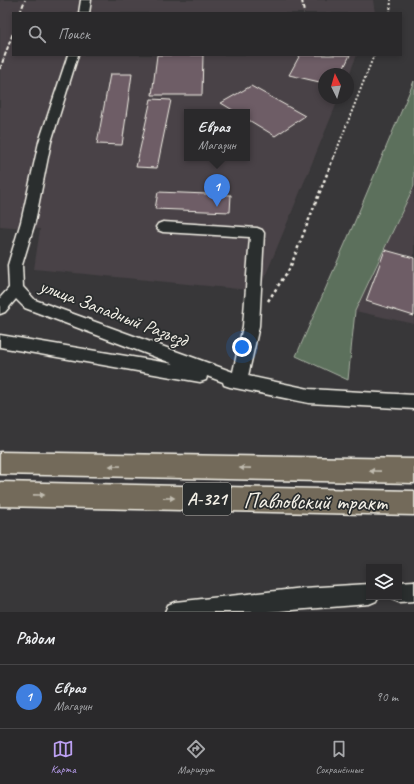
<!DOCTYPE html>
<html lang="ru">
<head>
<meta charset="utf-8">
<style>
  :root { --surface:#2a292b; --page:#363537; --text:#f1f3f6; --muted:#a5a6a9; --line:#464547; --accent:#bca0f2 }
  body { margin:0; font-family:Caveat,sans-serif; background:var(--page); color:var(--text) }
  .controls { position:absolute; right:12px; bottom:12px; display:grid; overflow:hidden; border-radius:0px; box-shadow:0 2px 6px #0003 }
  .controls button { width:36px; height:36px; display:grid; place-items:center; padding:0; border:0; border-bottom:1px solid var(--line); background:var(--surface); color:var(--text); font:20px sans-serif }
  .compass { position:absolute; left:318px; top:68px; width:36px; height:36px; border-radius:50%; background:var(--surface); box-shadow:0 2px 6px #0003; rotate:355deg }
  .you { position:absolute; left:242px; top:347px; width:14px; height:14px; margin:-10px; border:3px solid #fff; border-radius:50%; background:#1a73e8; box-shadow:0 0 0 6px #1a73e833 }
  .badge { display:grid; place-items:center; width:26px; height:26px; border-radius:50%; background:var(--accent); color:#fff; font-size:13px; font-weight:700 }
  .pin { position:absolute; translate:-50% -33px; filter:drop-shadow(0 1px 2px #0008) }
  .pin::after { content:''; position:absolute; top:21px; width:14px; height:12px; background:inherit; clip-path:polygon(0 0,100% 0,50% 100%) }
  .popup { position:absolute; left:184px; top:109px; width:66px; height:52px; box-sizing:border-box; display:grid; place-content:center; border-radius:0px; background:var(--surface); filter:drop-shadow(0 1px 3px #0005); font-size:13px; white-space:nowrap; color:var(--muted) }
  .popup b { font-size:15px; color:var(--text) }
  .popup::after { content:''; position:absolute; left:50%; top:100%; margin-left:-8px; border:8px solid transparent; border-top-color:var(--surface) }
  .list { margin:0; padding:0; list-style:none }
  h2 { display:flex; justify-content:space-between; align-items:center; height:52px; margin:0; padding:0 16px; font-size:17px }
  h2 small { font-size:13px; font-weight:400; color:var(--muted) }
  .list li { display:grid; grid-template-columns:26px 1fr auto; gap:12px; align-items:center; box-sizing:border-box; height:64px; padding:0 16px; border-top:1px solid var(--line) }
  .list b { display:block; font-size:15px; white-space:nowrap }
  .list p { margin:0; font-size:13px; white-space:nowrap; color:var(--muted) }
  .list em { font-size:13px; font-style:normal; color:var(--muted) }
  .icon { flex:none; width:22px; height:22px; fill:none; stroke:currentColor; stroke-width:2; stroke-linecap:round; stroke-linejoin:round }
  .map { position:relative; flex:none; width:414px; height:612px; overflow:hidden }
  .search { position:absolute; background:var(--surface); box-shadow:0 2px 6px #0003; left:12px; right:12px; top:12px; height:44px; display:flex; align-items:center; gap:10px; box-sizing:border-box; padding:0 14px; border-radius:0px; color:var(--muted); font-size:15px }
  .sheet { height:116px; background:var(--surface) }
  nav { display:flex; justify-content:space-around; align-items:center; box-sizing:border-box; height:56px; border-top:1px solid var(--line); background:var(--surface); font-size:11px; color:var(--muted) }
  nav a { display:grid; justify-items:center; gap:2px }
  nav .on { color:var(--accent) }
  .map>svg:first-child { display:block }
</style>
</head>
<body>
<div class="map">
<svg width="414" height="612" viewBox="0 0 414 612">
  <rect width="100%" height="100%" fill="#383739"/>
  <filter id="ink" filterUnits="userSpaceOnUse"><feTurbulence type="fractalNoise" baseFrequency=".025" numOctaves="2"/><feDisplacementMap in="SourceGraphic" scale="8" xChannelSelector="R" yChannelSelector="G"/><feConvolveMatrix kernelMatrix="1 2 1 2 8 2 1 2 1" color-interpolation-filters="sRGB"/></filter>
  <g filter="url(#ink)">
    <!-- built -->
    <path fill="#484246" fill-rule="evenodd" d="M0,0H373L375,13H13V55H357L348,77V74H324V98H339L259,291L34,269L40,229L0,226ZM187,112H247V158H187Z
      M414,186V324L355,311Z"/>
    <!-- green -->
    <path fill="#5b705c" stroke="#a8b0a2" d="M414,81V186L355,311L348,380L296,356L352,228Z"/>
    <!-- building -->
    <path fill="#6e5d66" stroke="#f4f1e8" d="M157,55H203L202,95H152Z
      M300,55H350L341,74H324V83L289,75Z
      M110,74H132L122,145L97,144Z
      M251,86L305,116L275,136L247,119V112H236L221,103Z
      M151,99L171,100L157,168L136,167Z
      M158,192L231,195L230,212L155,209Z
      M385,250L414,258V316L366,301Z"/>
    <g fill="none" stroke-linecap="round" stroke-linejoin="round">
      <defs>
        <path id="minor" d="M81,0H91L89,13H79Z
          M68,55H78L51,142L35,222L22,265L23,287L35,300L233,372L243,326L250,237L163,232L158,230L156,227L158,224L163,222L257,228L262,230L264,233L259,326L248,376L309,389L414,395V409L309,403L230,387L224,385L223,382L207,376L206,380L200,382L0,347V335L174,364L25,308L16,299L5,312L0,314V298L9,288L8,265L21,222L39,142Z
          M414,581V601L399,602L392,599L391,597H399V582Z
          M369,584V597H378L376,601L369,604L267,612H165L168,605L175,602L303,588Z"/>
        <path id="highway" d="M0,452L414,459V483L0,474Z
          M0,482L414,491V515L0,506Z"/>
      </defs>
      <!-- minor casing -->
      <use href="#minor" stroke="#f4f1e8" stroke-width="3"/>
      <!-- highway casing -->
      <use href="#highway" stroke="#f4f1e8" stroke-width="3"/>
      <!-- path-far1 -->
      <path stroke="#f4f1e8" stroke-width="2" stroke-dasharray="2 2" stroke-linecap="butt" d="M390,13L391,0
        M334,157L374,55"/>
      <!-- path -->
      <path stroke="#f4f1e8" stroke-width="2.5" stroke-dasharray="3 3" stroke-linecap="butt" d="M268,301L290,268L334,156"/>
      <!-- minor -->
      <use href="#minor" fill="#2a2d2e" fill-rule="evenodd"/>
      <!-- highway -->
      <use href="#highway" fill="#736b5a" fill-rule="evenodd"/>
      <!-- rail -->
      <path stroke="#f4f1e8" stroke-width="2" stroke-dasharray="4.5 2" stroke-linecap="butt" d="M302,0L304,13
        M20,13L25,0
        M0,69L13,33"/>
    </g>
    <!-- one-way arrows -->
    <defs><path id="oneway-solid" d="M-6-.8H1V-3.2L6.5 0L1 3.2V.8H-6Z"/></defs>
    <g fill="#c0bbaf">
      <use href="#oneway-solid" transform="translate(115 466) rotate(-179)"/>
      <use href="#oneway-solid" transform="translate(245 468) rotate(-179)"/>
      <use href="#oneway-solid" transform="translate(375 471) rotate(-179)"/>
      <use href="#oneway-solid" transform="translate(39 495) rotate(1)"/>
      <use href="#oneway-solid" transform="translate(169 498) rotate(1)"/>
    </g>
  </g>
  <g text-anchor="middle" stroke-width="3.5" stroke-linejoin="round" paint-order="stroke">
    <!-- shield labels -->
    <rect fill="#2a2d2e" stroke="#b7b6b0" stroke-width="1" x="183" y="483" width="48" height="32" rx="3"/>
    <g font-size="18" font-weight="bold" fill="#f4f1e8">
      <text x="207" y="505">А-321</text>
    </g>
    <!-- street labels -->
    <g font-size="19" fill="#f4f1e8" stroke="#2a2d2e">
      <text transform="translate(114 312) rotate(21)" y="7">улица Западный Разъезд</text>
    </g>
    <!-- near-street labels -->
    <g font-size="23" fill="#f4f1e8" stroke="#2a2d2e">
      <text transform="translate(315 501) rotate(1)" y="8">Павловский тракт</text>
    </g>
  </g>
</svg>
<div class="controls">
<button><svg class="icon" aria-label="layers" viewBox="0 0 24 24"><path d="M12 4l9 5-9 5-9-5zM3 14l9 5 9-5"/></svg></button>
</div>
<svg class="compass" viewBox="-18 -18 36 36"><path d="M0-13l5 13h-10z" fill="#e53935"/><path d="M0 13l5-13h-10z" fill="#a5a6a9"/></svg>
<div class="you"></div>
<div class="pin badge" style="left:217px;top:207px;background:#3f7fe0">1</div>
<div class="popup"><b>Евраз</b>Магазин</div>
<div class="search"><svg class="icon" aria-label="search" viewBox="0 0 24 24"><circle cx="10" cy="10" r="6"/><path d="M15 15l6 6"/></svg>Поиск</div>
</div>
<section class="sheet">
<h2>Рядом<small></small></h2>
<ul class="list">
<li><span class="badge" style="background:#3f7fe0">1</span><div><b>Евраз</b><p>Магазин</p></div><em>90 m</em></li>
</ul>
</section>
<nav>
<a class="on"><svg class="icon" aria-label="map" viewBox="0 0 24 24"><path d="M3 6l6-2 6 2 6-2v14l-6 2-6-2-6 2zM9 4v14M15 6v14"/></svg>Карта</a>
<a><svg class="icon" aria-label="directions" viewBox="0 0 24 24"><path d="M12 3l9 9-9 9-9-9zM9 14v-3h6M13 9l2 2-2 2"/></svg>Маршрут</a>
<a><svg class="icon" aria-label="saved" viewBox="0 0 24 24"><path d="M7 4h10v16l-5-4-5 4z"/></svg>Сохранённые</a>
</nav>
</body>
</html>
